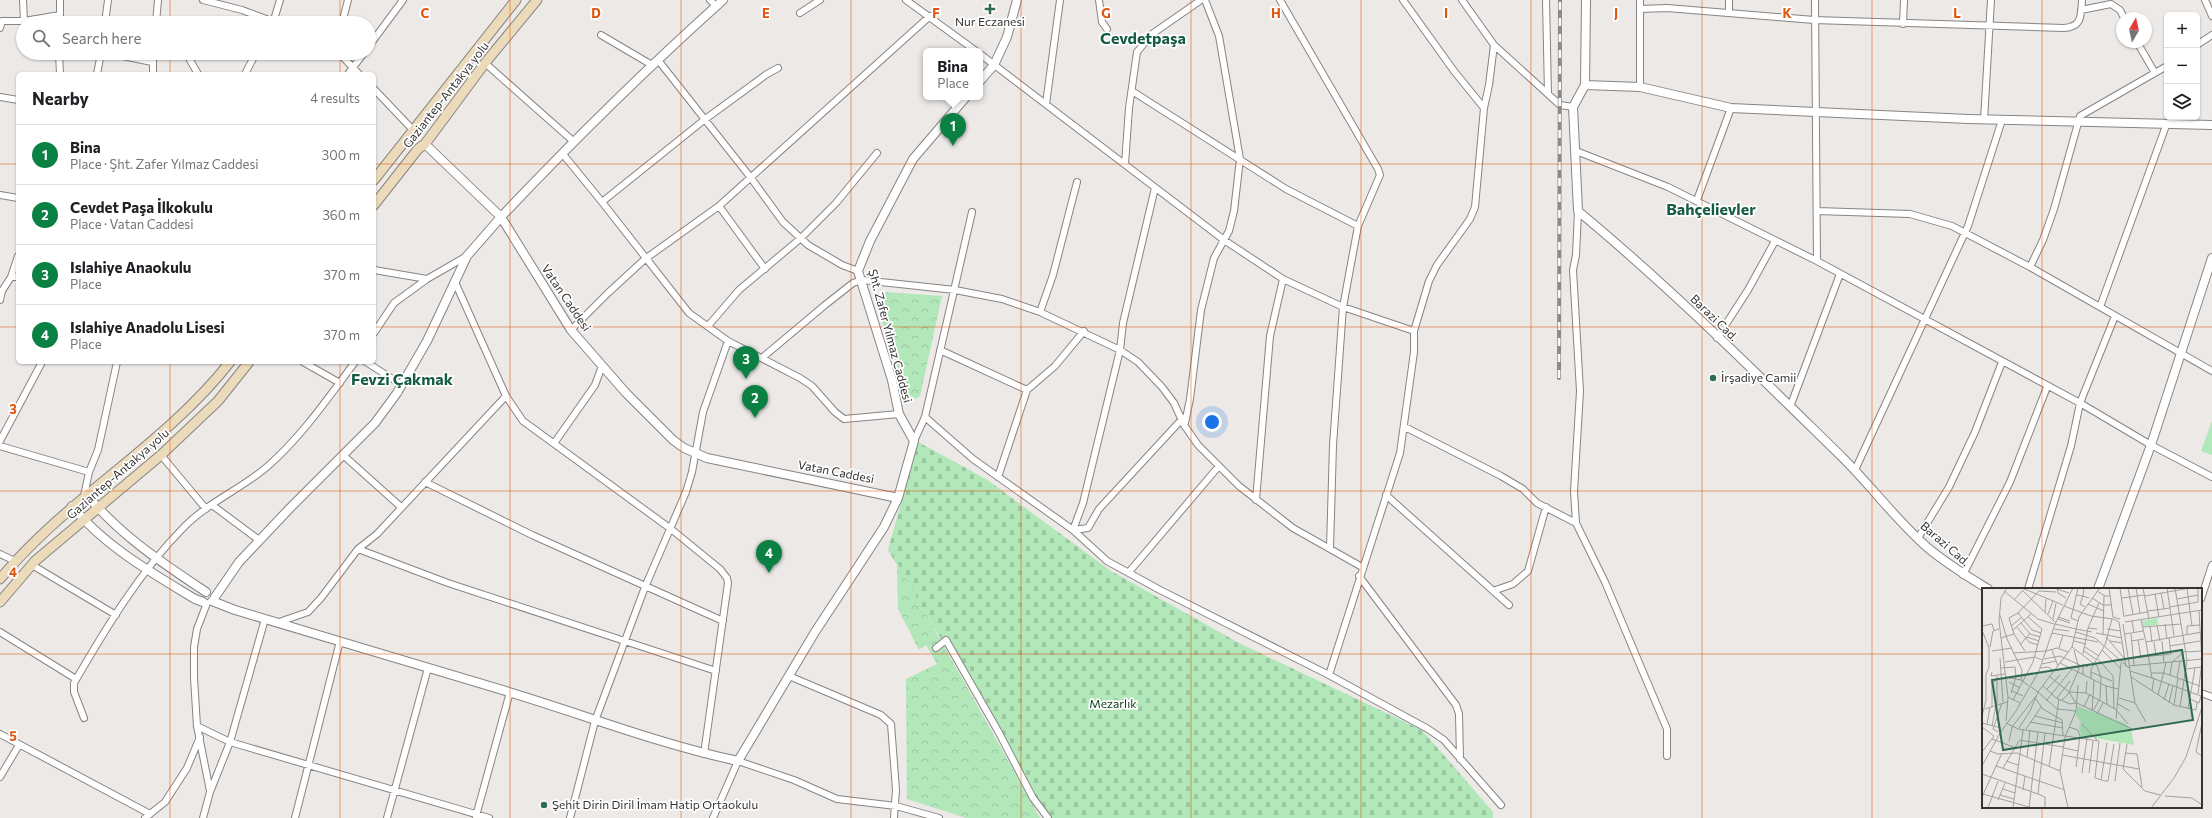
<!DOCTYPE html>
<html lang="en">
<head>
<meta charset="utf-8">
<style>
  :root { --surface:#fff; --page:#f6f6f6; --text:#202124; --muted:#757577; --line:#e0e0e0; --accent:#0b8043 }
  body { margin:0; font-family:Commissioner,sans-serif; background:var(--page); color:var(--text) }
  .controls { position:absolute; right:12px; top:12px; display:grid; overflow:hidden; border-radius:6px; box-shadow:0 1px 3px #0004 }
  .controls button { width:36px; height:36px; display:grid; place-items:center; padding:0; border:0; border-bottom:1px solid var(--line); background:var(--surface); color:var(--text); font:20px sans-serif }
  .compass { position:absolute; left:2116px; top:12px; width:36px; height:36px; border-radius:50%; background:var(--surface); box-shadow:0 1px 3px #0004; rotate:9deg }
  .you { position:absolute; left:1212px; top:422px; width:14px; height:14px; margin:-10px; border:3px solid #fff; border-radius:50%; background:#1a73e8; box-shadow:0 0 0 6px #1a73e833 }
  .badge { display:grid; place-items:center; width:26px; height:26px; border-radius:50%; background:var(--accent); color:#fff; font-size:13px; font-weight:700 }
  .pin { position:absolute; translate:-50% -33px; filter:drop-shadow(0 1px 2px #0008) }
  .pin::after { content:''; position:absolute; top:21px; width:14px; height:12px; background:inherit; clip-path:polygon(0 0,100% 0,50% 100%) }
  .popup { position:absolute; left:923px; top:48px; width:60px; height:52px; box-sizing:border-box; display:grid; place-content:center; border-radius:6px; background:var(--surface); filter:drop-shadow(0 1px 3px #0005); font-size:13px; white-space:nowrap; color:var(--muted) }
  .popup b { font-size:15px; color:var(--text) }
  .popup::after { content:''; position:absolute; left:50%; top:100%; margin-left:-8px; border:8px solid transparent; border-top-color:var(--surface) }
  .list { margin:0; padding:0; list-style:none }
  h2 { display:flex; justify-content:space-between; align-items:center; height:52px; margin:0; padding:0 16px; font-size:17px }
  h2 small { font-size:13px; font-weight:400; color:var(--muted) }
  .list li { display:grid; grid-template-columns:26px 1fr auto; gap:12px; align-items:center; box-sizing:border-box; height:60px; padding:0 16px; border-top:1px solid var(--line) }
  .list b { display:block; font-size:15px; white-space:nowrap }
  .list p { margin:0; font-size:13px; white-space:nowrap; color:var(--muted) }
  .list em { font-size:13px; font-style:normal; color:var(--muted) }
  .icon { flex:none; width:22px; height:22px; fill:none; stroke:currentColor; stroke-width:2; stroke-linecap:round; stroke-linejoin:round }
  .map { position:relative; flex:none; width:2212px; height:818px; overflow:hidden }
  .search { position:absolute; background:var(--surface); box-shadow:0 1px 3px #0004; left:16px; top:16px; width:360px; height:44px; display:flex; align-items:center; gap:10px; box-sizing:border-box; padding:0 14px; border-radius:22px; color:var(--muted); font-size:15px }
  .panel { position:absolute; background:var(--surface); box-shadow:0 1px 3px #0004; left:16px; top:72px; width:360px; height:292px; border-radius:6px }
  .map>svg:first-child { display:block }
</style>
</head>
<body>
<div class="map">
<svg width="2212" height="818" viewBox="0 0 2212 818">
  <defs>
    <pattern id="cemetery-stones" width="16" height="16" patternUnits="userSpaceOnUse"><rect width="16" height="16" fill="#b1e7b9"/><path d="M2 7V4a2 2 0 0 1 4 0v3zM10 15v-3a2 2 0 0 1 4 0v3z" fill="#99c7a0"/></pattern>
    <pattern id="park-crowns" width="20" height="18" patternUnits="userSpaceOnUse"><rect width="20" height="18" fill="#b1e7b9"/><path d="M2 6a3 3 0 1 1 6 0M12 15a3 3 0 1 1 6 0" fill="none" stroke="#99c7a0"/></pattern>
  </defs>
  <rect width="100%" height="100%" fill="#ece9e7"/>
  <!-- cemetery -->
  <path fill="url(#cemetery-stones)" d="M918,442L986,479L1111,571L1239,643L1422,730L1493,812V818H1048L888,550Z"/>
  <!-- park -->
  <path fill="url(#park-crowns)" d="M884,292L942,296L920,396L916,399L904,391L878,309L877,302Z
    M897,562L1040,818H966L907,799L906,679L937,664L926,645L919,650L898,609Z"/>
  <!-- pitch -->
  <path fill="#b1e7b9" d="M2212,421V455L2201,451Z"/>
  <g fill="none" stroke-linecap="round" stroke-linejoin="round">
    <defs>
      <path id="minor" d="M23,0L24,21
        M203,0L242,10L277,23
        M710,0L716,6
        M906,0L976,51
        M1099,0L1102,22L1107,29
        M1280,0L1378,169L1380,175L1358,226L1343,307L1333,445L1330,548
        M1403,0L1454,71L1484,108
        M1462,0L1494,45L1560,105L1573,107
        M1546,0L1548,94
        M1729,0V13
        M1815,0L1817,261L2080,403L2151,445L2212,477
        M2205,0L2212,16
        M1640,9L1667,8L1814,20L2064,28C2082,27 2081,16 2082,0
        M2081,10L2111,4L2120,10L2124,18
        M800,13L820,0
        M60,23V0
        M105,23L108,0
        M156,23L158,0
        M273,23L280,0
        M342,23L348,0
        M1903,24L1904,0
        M0,28L2,21H24L60,15
        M601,35L652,65
        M2137,42L2155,73
        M2197,45L2212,35
        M369,46L403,0
        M59,53L60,74
        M108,53L152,62
        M339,53L359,74
        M980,54L1224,240L1283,279L1343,307L1414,331
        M190,60L198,74
        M658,60L751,178L783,222L808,245L842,265L858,271
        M485,63L573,141
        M97,74L101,53
        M153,74V53
        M245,74L256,53
        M348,74L364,53
        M1640,87V0
        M374,89L413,130
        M1132,91L1286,189L1358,226
        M0,97L18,100
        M1046,104L1060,0
        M1984,120L1991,0
        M1576,151L1668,187L1817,261
        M562,153L602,202L689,313L728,341L800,378L812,386L835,412L844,419L899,414
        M1125,164L1129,108L1137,52L1152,34L1201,0
        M1155,188L1123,323L1120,350L1083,503L1073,530L1088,528L1099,509L1183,418
        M0,195L18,198
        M1697,200L1731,108
        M602,202L704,120L767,74L778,68
        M719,206L765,269
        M1817,211L1910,214L1952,226L2030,267L2212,371
        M2030,267L2043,240L2054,209L2080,116L2167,66
        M374,270L427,279
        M11,277L18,256
        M455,282L506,396L523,421L671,529L720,569L727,578L728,583L704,754
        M0,291H2L11,277H18
        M0,300L2,291
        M2100,307L2167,123
        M1040,312L1053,275L1077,182
        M708,326L739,290L801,238L836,203L877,153
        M571,330L608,293L645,259L719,206L930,16
        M374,333L394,303L427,279L467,256
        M1717,338L1748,290L1775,241
        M940,350L1027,390
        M762,358L825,305L853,283L862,280L955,290L1002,299L1040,312L1120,350L1138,362L1162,387L1174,403L1184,425L1198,445L1239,486L1293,528L1362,567
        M303,362L340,383
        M366,362L402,385
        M1790,407L1840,274
        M925,417L973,459L1073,530L1107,561L1160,590L1329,675L1428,729L1444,740L1501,805
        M1185,423L1190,399L1201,310L1214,258L1229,231L1234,211L1240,159L1219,36L1205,0
        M1405,427L1501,476L1523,489L1537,503L1576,523L1605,582L1667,729V756
        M0,441L42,362
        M914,441L925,417L972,212
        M555,442L595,385L602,366
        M0,446L89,472
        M161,455L206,509
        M343,455L401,507
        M1855,470L1968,226L2002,120
        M998,477L1027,390L1055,366L1084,331
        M425,482L532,535L723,621
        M1386,495L1509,605
        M84,496L89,472L98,450L117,362
        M1256,500L1270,336L1283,279
        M212,505L259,540
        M1576,523L1574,491L1580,391L1573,270L1576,255L1578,211
        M1918,538L1949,487L1975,432L2002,362
        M358,549L448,583L716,671
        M0,554L15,561
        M32,565L116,615
        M1129,572L1219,466
        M1963,575L2010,482L2047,387
        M1359,576L1456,705L1459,714L1460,759
        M2028,589L2071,446L2080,403L2115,316
        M1493,591L1513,584L1528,571L1546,507
        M2201,599L2212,565
        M207,603L197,629L194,647V678L197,726L210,791
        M279,622L308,612L321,598L358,549L377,534L506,396
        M0,632L76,679
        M936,648L946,640L998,731L1033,798L1048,818
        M1329,675L1400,453L1414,352V331L1429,281L1437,265L1470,219L1475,207L1484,108L1489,85L1494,45
        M789,676L881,715L891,724L896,790L894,818
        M2201,693L2212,697
        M84,718L74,692V683C106,628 140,571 185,526C210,501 243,488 268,466C302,436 328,398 355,362
        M197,726L230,742L489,818
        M0,734L150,814
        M0,777L19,745
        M476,816L510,692
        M145,818L165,802L187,768L200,737
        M203,818L210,792L230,742L265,619
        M295,818L340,641
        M387,818L428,668
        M570,818L595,721L645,587L686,492L692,472L703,412L728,341
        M713,818L738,761L794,780L837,799L896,806L939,818"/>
      <path id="tertiary" d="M723,0C646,69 572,142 501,217L571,330L626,393L673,440L684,448L707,458L898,498
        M1586,0L1585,85L1573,107L1578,211C1671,288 1757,374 1843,458C1872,487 1897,521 1928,548C1947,564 1967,576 1988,589
        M980,81L994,65L1007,37L1017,0
        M1585,85L1640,87L1731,108L1968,119L2212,125
        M86,494C121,536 161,562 206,592
        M72,506C104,546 152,573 195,599L203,602
        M2098,589L2151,445L2212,258
        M215,597L239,562L290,508L375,423L397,393L427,341L467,256L501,217L425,144
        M212,601L235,610C326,638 418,664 509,692C585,715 659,744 738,761L815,632L884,527L898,498L914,441L899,414L892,380L858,271L870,241L913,159L966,97"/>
      <path id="secondary" d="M374,180L516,0
        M374,205L418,149L425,144L485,63L537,0
        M0,579C68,497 164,446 230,362
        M0,602L35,561L161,455L218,401L249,362"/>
    </defs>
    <!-- minor casing -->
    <use href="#minor" stroke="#878483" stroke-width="8"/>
    <!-- tertiary casing -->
    <use href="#tertiary" stroke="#878483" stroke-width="10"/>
    <!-- secondary casing -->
    <use href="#secondary" stroke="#878483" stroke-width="11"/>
    <!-- minor -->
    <use href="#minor" stroke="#fff" stroke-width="6"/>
    <!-- tertiary -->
    <use href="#tertiary" stroke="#fff" stroke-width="8"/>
    <!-- secondary -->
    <use href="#secondary" stroke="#ecdbbb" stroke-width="9"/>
    <defs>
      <path id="rail" d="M1559,378L1560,0"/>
    </defs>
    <!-- rail casing -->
    <use href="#rail" stroke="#8c8a89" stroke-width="4"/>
    <!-- rail -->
    <use href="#rail" stroke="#fff" stroke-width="2.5" stroke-dasharray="8" stroke-linecap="butt"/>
  </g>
  <!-- grid -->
  <path fill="none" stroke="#df570e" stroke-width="1" stroke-opacity="0.55" d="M170,0V23M340,0V23M510,0V818M681,0V818M851,0V818M1021,0V818M1191,0V818M1361,0V818M1531,0V818M1702,0V818M1872,0V818M2042,0V589M170,53V74M340,53V74M0,164H18M374,164H2212M0,327H18M374,327H2212M170,362V818M340,362V818M0,491H2212M0,654H1983M2201,654H2212M2042,807V818"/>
  <!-- markers -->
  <g fill="#316a53" stroke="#fff" stroke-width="1.5">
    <path d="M988 3h4v4h4v4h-4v4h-4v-4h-4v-4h4z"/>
    <circle cx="1713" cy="378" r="4"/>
    <circle cx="544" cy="805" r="4"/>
  </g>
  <g text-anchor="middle" stroke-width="3.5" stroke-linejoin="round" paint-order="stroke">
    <!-- poi labels -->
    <g font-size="12" fill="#353433" stroke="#fff" text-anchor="start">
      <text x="990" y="26" text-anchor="middle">Nur Eczanesi</text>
      <text x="1721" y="382">İrşadiye Camii</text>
      <text x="552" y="809">Şehit Dirin Diril İmam Hatip Ortaokulu</text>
    </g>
    <!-- street labels -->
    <g font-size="12" fill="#353433" stroke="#fff">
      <text transform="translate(446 95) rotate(-52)" y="4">Gaziantep-Antakya yolu</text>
      <text transform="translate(566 298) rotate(56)" y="4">Vatan Caddesi</text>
      <text transform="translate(1714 318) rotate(44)" y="4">Barazi Cad.</text>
      <text transform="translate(890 336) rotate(75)" y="4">Şht. Zafer Yılmaz Caddesi</text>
      <text transform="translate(836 472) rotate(11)" y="4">Vatan Caddesi</text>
      <text transform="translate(118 474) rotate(-41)" y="4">Gaziantep-Antakya yolu</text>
      <text transform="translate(1945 544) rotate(41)" y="4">Barazi Cad.</text>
    </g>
    <!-- park labels -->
    <g font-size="12" fill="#063a16" stroke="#fff">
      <text x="1113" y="708">Mezarlık</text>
    </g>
    <!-- district labels -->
    <g font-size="16" font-weight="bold" fill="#165c43" stroke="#fff">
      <text x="1143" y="44">Cevdetpaşa</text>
      <text x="1711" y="215">Bahçelievler</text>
      <text x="402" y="385">Fevzi Çakmak</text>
    </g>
  </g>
  <!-- overview -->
  <g transform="translate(1982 588)">
    <rect width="220" height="220" fill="#ece9e7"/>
    <path d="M95,118L142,135L149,141L152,157L113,150L94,127Z" fill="#b1e7b9"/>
    <path d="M175,30L176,37L161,38L160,33ZM95,128L111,148L110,150L99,148L97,138L100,136Z" fill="#b1e7b9"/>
    <path fill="none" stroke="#a3a19f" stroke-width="1" d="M40,0L81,17M75,0L76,5L84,10M96,0L89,30L96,33M127,0L131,29L138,31M138,0L142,29M146,0L151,26M154,0L158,25M161,0L167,31M185,0L192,48M193,0L205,72L198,119M205,0L210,38M75,1L87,5M22,3L56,31L72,36M41,3L73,34M115,3L123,8H128M179,5L182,21M173,6L177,29M94,7L101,8L102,0M163,8L208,0M110,10L121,17H130M140,10L162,7M33,11L41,2M195,11L216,7M106,16L122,23M82,18L109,28L131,31M103,19L98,16L101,8L107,10M188,19L216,14V0M166,23L188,20M63,24L64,11M36,25L50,42L59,45M66,26L71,13M18,27L25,51L40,82L39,92M143,28L165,24M76,29L88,33M71,31L74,15M76,31L88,35M131,31L137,34L144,79M159,32L164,54L220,44M150,33L152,45M143,34L220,22M39,35L48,46L58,49M73,36L94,41M141,36L149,89L192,117L214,122L215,114M183,36L185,51M175,37L178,53M0,38L10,36L12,42M29,38L39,30M168,38L170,54M35,39L47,54L56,57M161,39L199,36M106,40L117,15M72,41L87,43M94,41L110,44M125,41L139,43M0,42L7,60V79L4,86V112L0,128M31,42L50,25M94,44L113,50L147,80M70,45L116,54M114,45L140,50M143,46L161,43M149,46L152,77M205,46V38L218,37M121,47L122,8M45,49L57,53M124,49L142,70M19,50L32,46M156,52L159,70M92,53L104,56M128,53L140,55M149,53L162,51M180,53L182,75M164,54L170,90L219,108L217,115L208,111M172,54L174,68M38,57L48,45M188,58L218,53M8,59L11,43L17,41M90,59L115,78L119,89L118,112M103,59L117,68M77,60L81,47M70,62L76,78M92,62L97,81L87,104L95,117M120,62L139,81M10,63L30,60M43,63L32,46L27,30L36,25L57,3L74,4M102,63L115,72M204,64L219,63M31,65L64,63L75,60L86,64M101,66L106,40L115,41M18,70L21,114M151,70L189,66L187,50M62,71L78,68L98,77M116,71L131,88L132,121M23,74L53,69L60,72M78,75L124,98L136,101M60,76L74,73M147,78L220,71M19,80L33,79L34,89L29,105M58,80L66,79L72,83M204,81L219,79M148,83L170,90M10,84L9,88L23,86M109,84L130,93M169,85H182L218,98M101,87V76L106,79M188,87L190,74L203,63M67,88L87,104M24,89L39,92L47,98M149,89L153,115M195,90L198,73M109,91V81L123,57L130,31M27,94L38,100M61,98L74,110L88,116L93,115M124,98L125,117M65,101L78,87M30,103L41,108M170,103L172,90M104,105L105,93M216,106L220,74L217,23M176,107L184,75M26,109L38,115M53,110L61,121L80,132L81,147M75,110L88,93M137,110L153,115L164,134M31,112L51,74L60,41L46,29M80,112L88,104L104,105L135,122M182,112L187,96M64,113L90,81M95,115L150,141M187,115L191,97M15,116V88M136,116L148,123M192,117L196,90M10,119V94L15,92M102,119L108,106M3,121L25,114M206,121L213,80M94,123L75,121L56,104L90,59L97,29L117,1M110,123L112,92M111,123L117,112M135,123L146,136M115,126L121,115M53,128L81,135M134,131L139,75M24,133L26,109L17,33L19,10L25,0M48,134L81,140M0,135L19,140M24,135L36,141M99,135L115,152M220,135L214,164L220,168M5,136L8,119M10,138L14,117M0,139L12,148M87,139L96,142L98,148L94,179M37,140L48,123L56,104L49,99M36,141L117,153L113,190L123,193H126L132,156M44,141L59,119M16,144L11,141L20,115M10,151L34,160M37,152L81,159M27,153L30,139L54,108M145,156L141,181L163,203L178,207M82,160L96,163M8,163L16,166L35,165L78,183L83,149L94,123L96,97M0,164L12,148M143,165L155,166L160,199M80,167L157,181M45,169L48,142M24,173L36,177M0,178L18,145L34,123L57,83L73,36L91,0M14,178L83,202M67,179L77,111M21,180L37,153M78,183L86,220M100,185L105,150M107,185L111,153M0,186L56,206L63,145M119,192L125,155M133,193L138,155M21,201L33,205M41,202L43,188M1,206L47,219M56,206L63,209V220M18,207L32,211M183,208L210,210L220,217M0,209L20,165M16,212L23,195M6,220L16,193M31,220L41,142M47,220L56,144M169,220L192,190L204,169L220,119"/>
    <path fill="#316a53" fill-opacity="0.15" stroke="#316a53" stroke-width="2" d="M200,62L211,132L21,162L10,92Z"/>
    <rect width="220" height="220" fill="none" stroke="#353433" stroke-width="2"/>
  </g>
  <g font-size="13" text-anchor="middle" font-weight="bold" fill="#df570e" stroke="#fff" stroke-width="3.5" stroke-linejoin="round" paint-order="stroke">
    <text x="425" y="18">C</text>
    <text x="596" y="18">D</text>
    <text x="766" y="18">E</text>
    <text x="936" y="18">F</text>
    <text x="1106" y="18">G</text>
    <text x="1276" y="18">H</text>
    <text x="1446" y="18">I</text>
    <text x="1616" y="18">J</text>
    <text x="1787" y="18">K</text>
    <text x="1957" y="18">L</text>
    <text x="13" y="414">3</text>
    <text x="13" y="577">4</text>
    <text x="13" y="741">5</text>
  </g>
</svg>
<div class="controls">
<button>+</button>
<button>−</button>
<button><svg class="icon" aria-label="layers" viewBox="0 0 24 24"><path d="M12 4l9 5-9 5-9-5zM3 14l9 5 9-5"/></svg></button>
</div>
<svg class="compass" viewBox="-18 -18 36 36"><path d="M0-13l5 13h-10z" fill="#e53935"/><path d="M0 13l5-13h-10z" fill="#757577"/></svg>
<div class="you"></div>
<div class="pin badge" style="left:953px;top:146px">1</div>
<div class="popup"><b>Bina</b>Place</div>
<div class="pin badge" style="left:755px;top:418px">2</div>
<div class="pin badge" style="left:746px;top:379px">3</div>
<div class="pin badge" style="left:769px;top:573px">4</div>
<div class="search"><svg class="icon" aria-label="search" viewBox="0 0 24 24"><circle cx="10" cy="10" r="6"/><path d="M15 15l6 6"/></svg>Search here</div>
<section class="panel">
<h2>Nearby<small>4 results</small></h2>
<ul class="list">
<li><span class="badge">1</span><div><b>Bina</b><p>Place · Şht. Zafer Yılmaz Caddesi</p></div><em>300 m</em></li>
<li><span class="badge">2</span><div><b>Cevdet Paşa İlkokulu</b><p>Place · Vatan Caddesi</p></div><em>360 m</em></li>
<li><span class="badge">3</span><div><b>Islahiye Anaokulu</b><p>Place</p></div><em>370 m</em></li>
<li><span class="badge">4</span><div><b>Islahiye Anadolu Lisesi</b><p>Place</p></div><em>370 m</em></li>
</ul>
</section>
</div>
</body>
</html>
